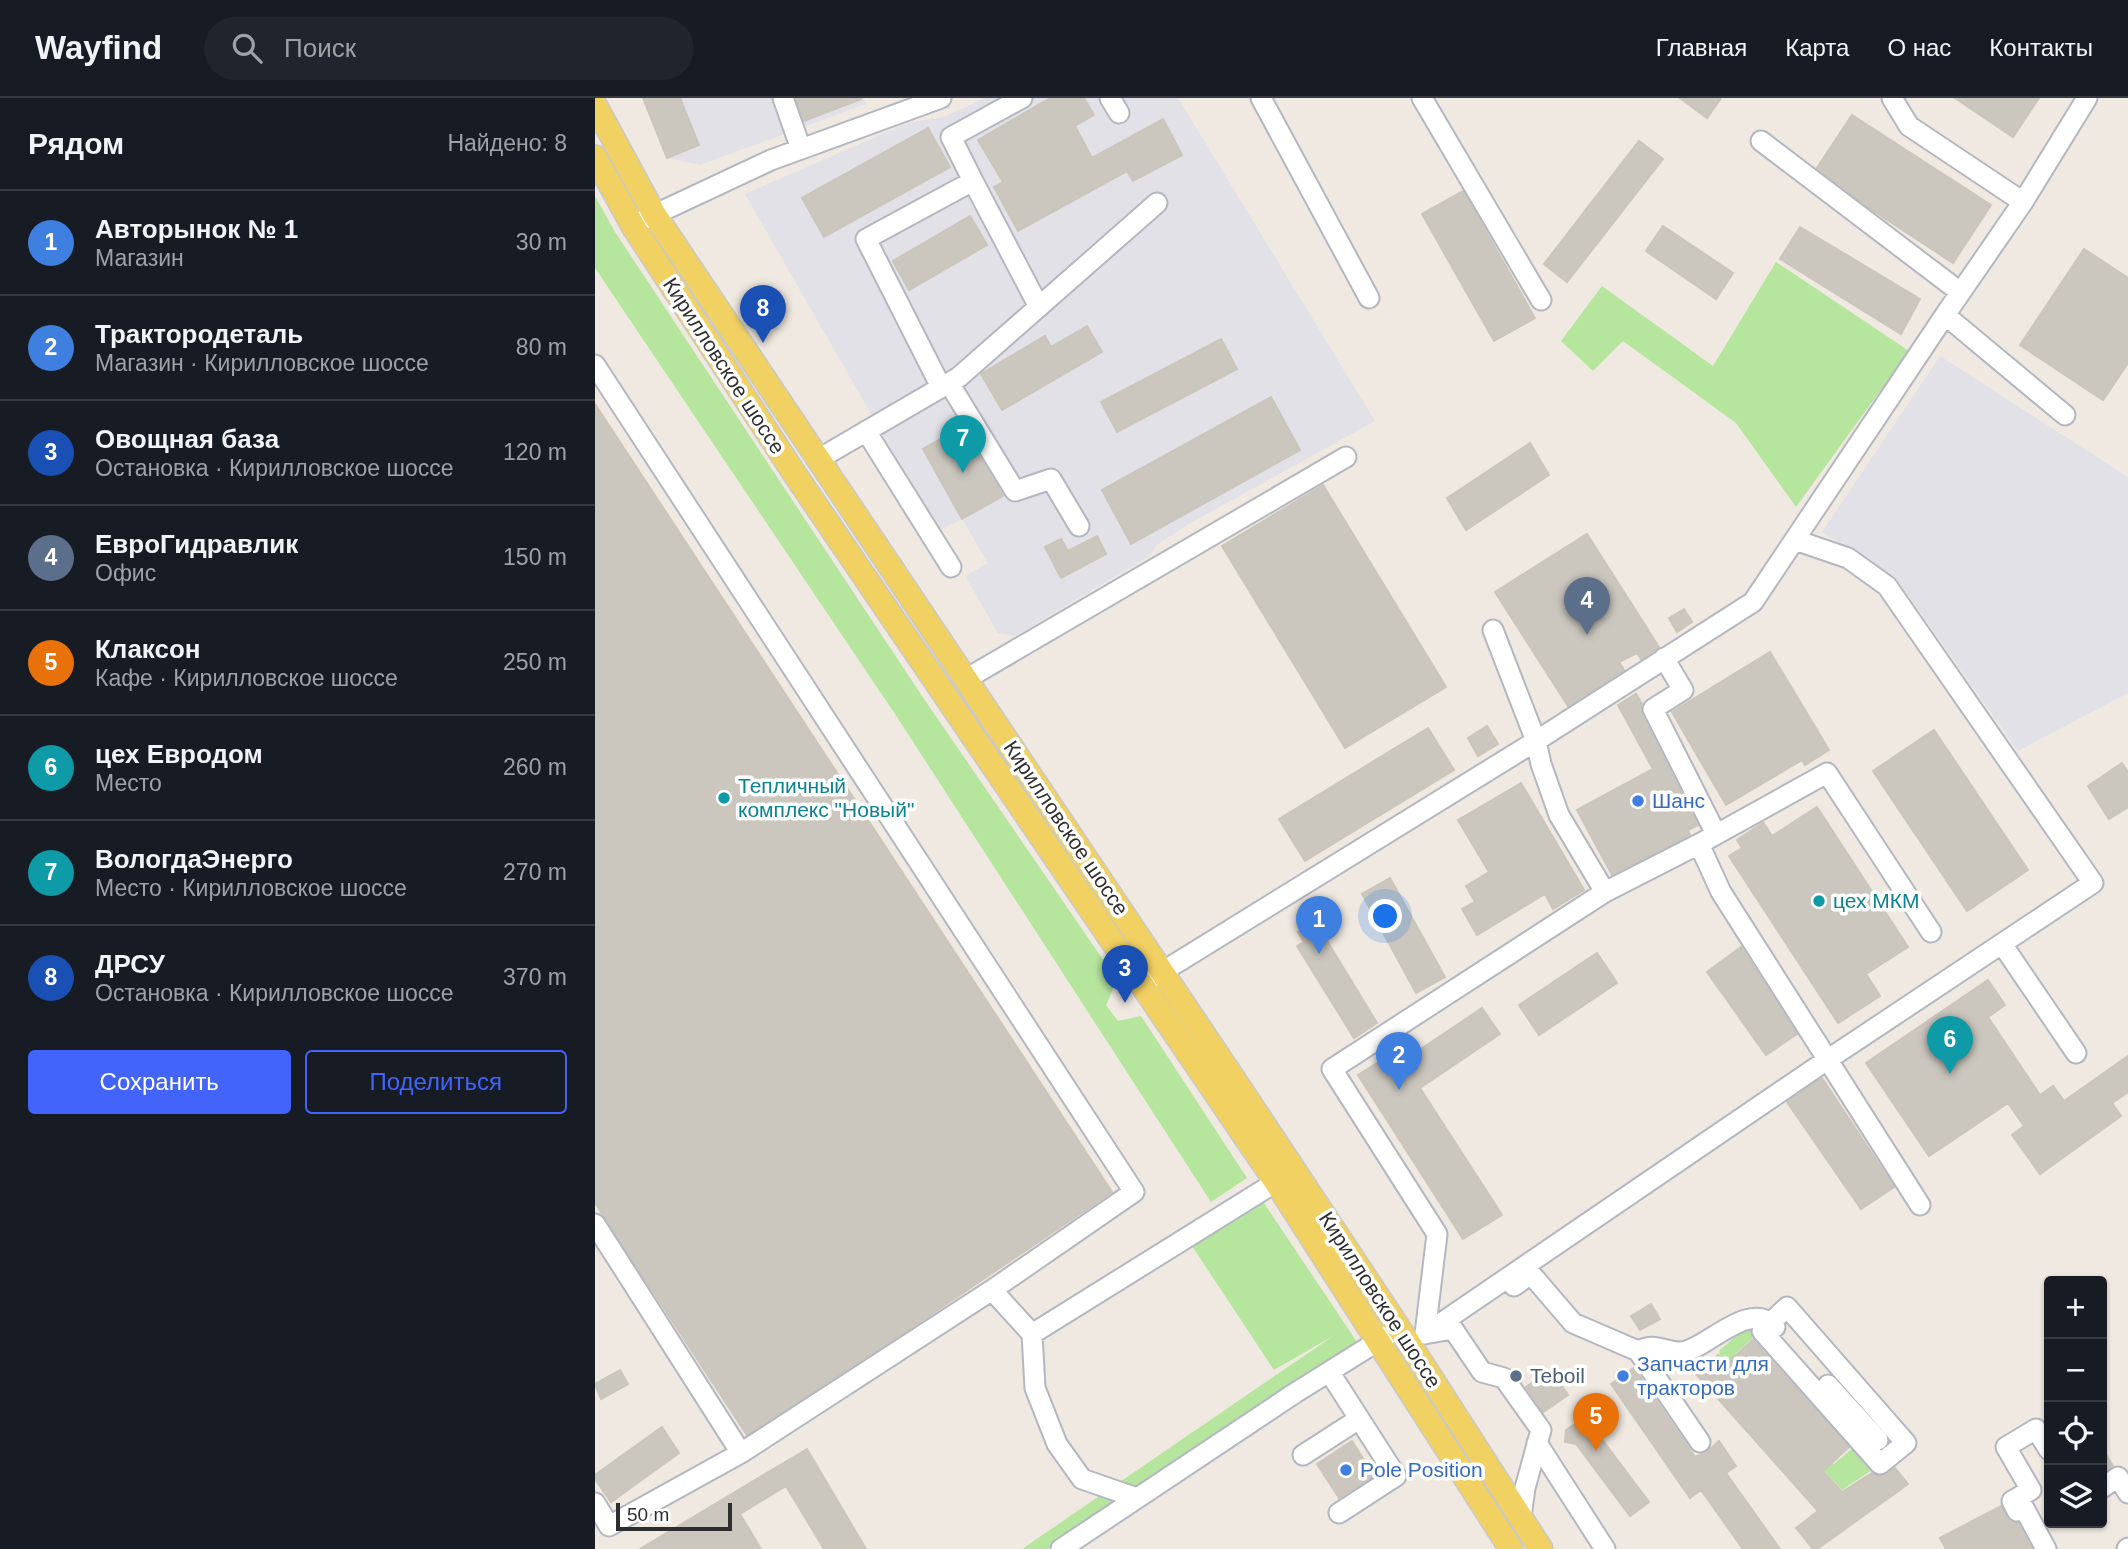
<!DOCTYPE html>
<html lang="ru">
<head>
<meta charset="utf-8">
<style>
  :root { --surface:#171b24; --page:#20242c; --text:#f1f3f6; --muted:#9ea1a6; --line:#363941; --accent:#4264fb }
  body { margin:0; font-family:Arial,sans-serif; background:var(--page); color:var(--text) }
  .controls { position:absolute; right:21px; bottom:21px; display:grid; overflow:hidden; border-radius:7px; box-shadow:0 2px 5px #0004 }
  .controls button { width:63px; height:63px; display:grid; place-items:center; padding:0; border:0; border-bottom:2px solid var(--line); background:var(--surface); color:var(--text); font:35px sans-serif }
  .scale { position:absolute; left:21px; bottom:18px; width:116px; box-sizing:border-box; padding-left:7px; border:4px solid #2e2e2e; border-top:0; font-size:19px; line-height:24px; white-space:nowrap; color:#2e2e2e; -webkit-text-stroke:5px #fff; paint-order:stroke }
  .you { position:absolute; left:791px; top:819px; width:24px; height:24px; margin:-18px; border:5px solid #fff; border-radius:50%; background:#1a73e8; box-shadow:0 0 0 10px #1a73e833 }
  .badge { display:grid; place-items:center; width:46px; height:46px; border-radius:50%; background:var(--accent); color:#fff; font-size:23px; font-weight:700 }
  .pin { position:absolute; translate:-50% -58px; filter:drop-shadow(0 2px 4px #0008) }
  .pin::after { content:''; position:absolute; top:37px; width:24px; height:21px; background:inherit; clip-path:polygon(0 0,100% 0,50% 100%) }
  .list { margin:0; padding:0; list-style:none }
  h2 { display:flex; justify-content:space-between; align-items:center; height:91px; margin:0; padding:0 28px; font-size:30px }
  h2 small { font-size:23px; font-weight:400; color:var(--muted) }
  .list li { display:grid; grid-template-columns:46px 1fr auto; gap:21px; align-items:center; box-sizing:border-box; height:105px; padding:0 28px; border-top:2px solid var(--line) }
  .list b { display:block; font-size:26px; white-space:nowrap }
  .list p { margin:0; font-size:23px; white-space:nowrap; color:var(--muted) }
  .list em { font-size:23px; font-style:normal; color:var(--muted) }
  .actions { display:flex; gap:14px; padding:21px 28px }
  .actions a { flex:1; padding:16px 0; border:2px solid var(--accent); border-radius:7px; text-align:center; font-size:24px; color:var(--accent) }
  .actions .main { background:var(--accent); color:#fff }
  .icon { flex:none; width:38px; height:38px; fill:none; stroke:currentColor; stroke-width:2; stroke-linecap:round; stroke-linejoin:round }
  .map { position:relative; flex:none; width:1533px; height:1451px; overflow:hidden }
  header { display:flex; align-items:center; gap:42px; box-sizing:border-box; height:98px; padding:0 35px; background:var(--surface); border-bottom:2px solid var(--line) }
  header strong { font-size:33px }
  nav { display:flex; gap:38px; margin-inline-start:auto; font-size:24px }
  .search { width:490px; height:63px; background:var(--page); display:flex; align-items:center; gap:18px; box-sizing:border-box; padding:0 24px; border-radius:38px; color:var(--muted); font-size:26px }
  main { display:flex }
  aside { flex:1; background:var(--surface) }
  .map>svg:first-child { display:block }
</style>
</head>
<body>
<header>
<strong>Wayfind</strong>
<div class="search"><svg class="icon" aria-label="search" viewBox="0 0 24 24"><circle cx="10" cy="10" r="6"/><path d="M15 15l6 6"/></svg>Поиск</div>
<nav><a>Главная</a><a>Карта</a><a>О нас</a><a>Контакты</a></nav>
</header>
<main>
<aside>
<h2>Рядом<small>Найдено: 8</small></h2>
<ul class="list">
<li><span class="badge" style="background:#3f7fe0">1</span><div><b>Авторынок № 1</b><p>Магазин</p></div><em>30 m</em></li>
<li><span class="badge" style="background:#3f7fe0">2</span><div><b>Трактородеталь</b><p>Магазин · Кирилловское шоссе</p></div><em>80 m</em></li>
<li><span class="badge" style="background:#1a4fb4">3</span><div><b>Овощная база</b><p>Остановка · Кирилловское шоссе</p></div><em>120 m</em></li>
<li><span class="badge" style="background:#5c6f8a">4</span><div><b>ЕвроГидравлик</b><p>Офис</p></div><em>150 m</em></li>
<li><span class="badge" style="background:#e8710a">5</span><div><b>Клаксон</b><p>Кафе · Кирилловское шоссе</p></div><em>250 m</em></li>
<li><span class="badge" style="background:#0f9aa8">6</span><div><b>цех Евродом</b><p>Место</p></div><em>260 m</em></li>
<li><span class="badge" style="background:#0f9aa8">7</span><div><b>ВологдаЭнерго</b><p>Место · Кирилловское шоссе</p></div><em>270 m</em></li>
<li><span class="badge" style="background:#1a4fb4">8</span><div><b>ДРСУ</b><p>Остановка · Кирилловское шоссе</p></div><em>370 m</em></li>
</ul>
<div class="actions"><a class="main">Сохранить</a><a>Поделиться</a></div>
</aside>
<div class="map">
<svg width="1533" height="1451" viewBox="0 0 1533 1451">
  <rect width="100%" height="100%" fill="#efe9e1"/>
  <!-- industrial -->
  <path fill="#e3e1e8" d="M48,0H268L271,6L105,67L72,60Z
    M390,0H583L780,323L592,427L562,447L556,457L420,538L403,535L370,478L393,465L367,421L343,433L150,96L315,24L349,19Z
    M1345,258L1533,379V595L1423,653L1301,480L1227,434Z"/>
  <!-- green -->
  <path fill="#b6e59e" d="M0,98L20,134L327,598L522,882L511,907L523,923L546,918L652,1080L616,1104L302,619L0,170Z
    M1181,164L1314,253L1201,409L1141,325L1028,243L998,273L966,243L1007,188L1118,268Z
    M667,1102L762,1244L452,1451H427L738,1238L679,1272L595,1145Z
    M1148,1232L1165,1234L1140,1256L1239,1366L1260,1348L1283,1368L1247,1392L1124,1256L1125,1252Z"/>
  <!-- building -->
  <path fill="#cbc7bf" stroke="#cbc5ba" stroke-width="2" d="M48,0H85L104,47L72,60Z
    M201,0H266V1L209,23Z
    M455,0H489L499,17L480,28L497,60L568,21L587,57L538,83L532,73L423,133L399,89L408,84L383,42Z
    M1085,0H1126L1112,20Z
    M1360,0H1444L1418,39Z
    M1257,17L1396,107L1358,165L1274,110L1222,70Z
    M333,30L355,69L229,139L207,100Z
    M1044,43L1068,61L972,184L949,166Z
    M868,93L940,220L899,243L827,116Z
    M375,118L392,147L314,192L298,163Z
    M1068,128L1138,175L1121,201L1051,153Z
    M1205,129L1325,201L1306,236L1185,161Z
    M1489,151L1533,180V265L1508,302L1425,247Z
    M492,228L507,254L407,312L386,276L450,238L456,249Z
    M626,241L642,271L522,334L506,304Z
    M676,299L705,352L536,446L507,392Z
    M0,306L517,1094L319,1228L152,1337L0,1105Z
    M367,329L408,398L367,421L328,351Z
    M935,345L954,377L871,432L852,400Z
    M728,387L851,589L750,650L627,448Z
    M992,436L1064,549L1046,561L1042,555L1024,564L1029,572L973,608L900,494Z
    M502,438L511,456L466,480L450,449L466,441L473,453Z
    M1089,511L1097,524L1082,534L1074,520Z
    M1175,554L1234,652L1210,667L1207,662L1131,707L1077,614Z
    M1041,596L1047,606V617L1103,727L1093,732L1095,737L1017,777L982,712L1058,671L1023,607Z
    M892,628L903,646L883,658L873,640Z
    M833,630L859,672L710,763L684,721Z
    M1339,632L1433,772L1372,813L1278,673Z
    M1527,665L1533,674V709L1514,721L1493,688Z
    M926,685L989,792L958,811L950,796L882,837L867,811L880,804L871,788L894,774L863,722Z
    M1222,709L1313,849L1271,876L1285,898L1243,925L1134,758L1147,750L1142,742L1166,726L1168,724L1177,738Z
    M795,780L850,879L821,895L767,796Z
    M715,827L720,836L726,833L782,925L759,940L702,848L709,844L703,834Z
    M1146,849L1202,936L1171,957L1112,874Z
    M1002,855L1022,885L944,937L924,907Z
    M1393,882L1410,907L1393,919L1445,997L1458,988L1469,1003L1533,958V994L1517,1005L1526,1018L1445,1076L1417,1037L1429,1028L1413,1005L1334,1058L1271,965Z
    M887,910L905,936L825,990L907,1117L868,1141L763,977L801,953L808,963Z
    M1227,980L1299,1089L1266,1111L1192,1004Z
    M1056,1206L1065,1221L1045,1232L1036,1218Z
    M1158,1242L1254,1349L1228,1373L1247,1394L1277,1375L1288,1378L1300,1370L1313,1386L1222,1451H1218L1201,1430L1223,1413L1101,1276L1123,1257L1131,1266Z
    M1039,1270L1100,1359L1112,1354L1124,1343L1141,1368L1131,1375L1185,1451H1148L1106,1392L1095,1400L1016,1286Z
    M25,1272L33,1286L6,1301L0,1286Z
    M956,1272L973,1297L948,1314L931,1289Z
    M990,1319L1054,1404L1035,1418L981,1346L970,1344L971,1332Z
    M67,1329L84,1355L16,1404L0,1381V1377Z
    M757,1343L779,1378L744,1400L722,1366Z
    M1507,1350L1518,1368L1507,1375Z
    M212,1351L271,1451H229L191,1388L145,1416L166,1451H45Z
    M1406,1408L1415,1423L1423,1425L1437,1451H1351L1345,1440Z"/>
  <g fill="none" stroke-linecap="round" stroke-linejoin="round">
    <defs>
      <path id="minor" d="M188,0L206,51
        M515,0L524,15
        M666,0L774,200
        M827,0L946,202
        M1297,0L1314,28L1428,104
        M1166,43L1365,194
        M378,83L356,39L427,0
        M48,122L176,62L346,0
        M1350,217L1428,104L1492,0
        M0,267L539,1094L397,1192L146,1355L14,1428L0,1405
        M354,285L420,393L456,381L484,428
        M346,289L271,141L378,83L444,209
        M271,333L356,469
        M222,362L364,279L562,105
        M898,532L941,643L946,666L964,717L1010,794
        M1069,560L1088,592L1058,611L1121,736
        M371,581L751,359
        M1104,746L1126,794L1325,1107
        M1407,846L1481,955
        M554,882L941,643L1158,504L1350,217L1470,317
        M0,1126L146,1355
        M919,1188L936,1176L978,1225L1043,1253L1105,1344
        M397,1192L437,1236L440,1290L462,1346L487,1381L542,1400
        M1192,1209L1311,1345L1285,1366L1167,1233Z
        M835,1235L858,1231L887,1274L909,1280L946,1332L930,1390L926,1419
        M437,1236L681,1084
        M830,1236L1232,962L1498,785L1292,488L1253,460L1200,442
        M830,1236L842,1136L737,971L1010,794L1104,746L1232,675L1336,834
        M1043,1253C1061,1244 1068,1254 1086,1254C1110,1253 1154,1200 1180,1229
        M735,1275L801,1378L744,1415
        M1233,1287L1283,1342
        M942,1345L1010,1451
        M708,1357L764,1321
        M1507,1390L1523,1379L1533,1395
        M466,1451L700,1295L804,1230
        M1451,1451L1429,1410L1422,1413L1417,1403L1436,1392L1411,1349L1441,1331L1454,1352
        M1532,1451L1533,1450"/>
      <path id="major" d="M0,7L59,116L638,980L815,1247L946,1451
        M0,59L38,128L199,375L681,1084L916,1451"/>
    </defs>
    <!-- minor casing -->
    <use href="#minor" stroke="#b4b7c1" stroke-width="23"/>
    <!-- major casing -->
    <use href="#major" stroke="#c9c9c9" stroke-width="26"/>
    <!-- minor -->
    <use href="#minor" stroke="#fff" stroke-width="19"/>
    <!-- major -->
    <use href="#major" stroke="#f2d163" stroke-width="23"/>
  </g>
  <!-- markers -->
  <g fill="#0f9aa8" stroke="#fff" stroke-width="2.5">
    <circle cx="129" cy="700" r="7"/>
    <circle cx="1224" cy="803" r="7"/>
  </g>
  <g fill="#3f7fe0" stroke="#fff" stroke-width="2.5">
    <circle cx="1043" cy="703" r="7"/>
    <circle cx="1028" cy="1278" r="7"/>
    <circle cx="751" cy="1372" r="7"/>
  </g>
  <circle fill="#5c6f8a" stroke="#fff" stroke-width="2.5" cx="921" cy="1278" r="7"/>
  <g text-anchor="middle" stroke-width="7" stroke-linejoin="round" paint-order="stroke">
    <!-- street labels -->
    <g font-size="21" fill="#2e2e2e" stroke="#fff">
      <text transform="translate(129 268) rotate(57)" y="7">Кирилловское шоссе</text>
      <text transform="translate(471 730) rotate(56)" y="7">Кирилловское шоссе</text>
      <text transform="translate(785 1202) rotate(57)" y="7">Кирилловское шоссе</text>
    </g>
    <!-- culture labels -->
    <g font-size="21" fill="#0d838f" stroke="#fff" text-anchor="start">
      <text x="143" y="695">Тепличный<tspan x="143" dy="24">комплекс "Новый"</tspan></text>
      <text x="1238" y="810">цех МКМ</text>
    </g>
    <!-- shop labels -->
    <g font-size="21" fill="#366cbe" stroke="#fff" text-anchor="start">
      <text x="1057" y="710">Шанс</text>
      <text x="1042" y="1273">Запчасти для<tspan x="1042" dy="24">тракторов</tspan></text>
      <text x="765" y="1379">Pole Position</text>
    </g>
    <!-- service labels -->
    <g font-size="21" fill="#4e5e75" stroke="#fff" text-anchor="start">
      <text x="935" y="1285">Teboil</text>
    </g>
  </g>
</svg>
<div class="controls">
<button>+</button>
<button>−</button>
<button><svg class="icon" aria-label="locate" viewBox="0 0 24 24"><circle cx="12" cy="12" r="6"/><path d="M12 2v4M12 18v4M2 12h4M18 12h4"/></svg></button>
<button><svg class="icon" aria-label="layers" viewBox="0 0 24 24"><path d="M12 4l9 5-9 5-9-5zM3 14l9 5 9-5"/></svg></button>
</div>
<div class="scale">50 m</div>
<div class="you"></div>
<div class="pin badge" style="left:724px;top:856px;background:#3f7fe0">1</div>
<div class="pin badge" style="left:804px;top:992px;background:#3f7fe0">2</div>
<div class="pin badge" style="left:530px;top:905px;background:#1a4fb4">3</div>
<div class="pin badge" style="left:992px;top:537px;background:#5c6f8a">4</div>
<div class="pin badge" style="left:1001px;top:1353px;background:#e8710a">5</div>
<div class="pin badge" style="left:1355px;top:976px;background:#0f9aa8">6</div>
<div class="pin badge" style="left:368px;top:375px;background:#0f9aa8">7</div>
<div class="pin badge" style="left:168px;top:245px;background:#1a4fb4">8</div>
</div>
</main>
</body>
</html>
